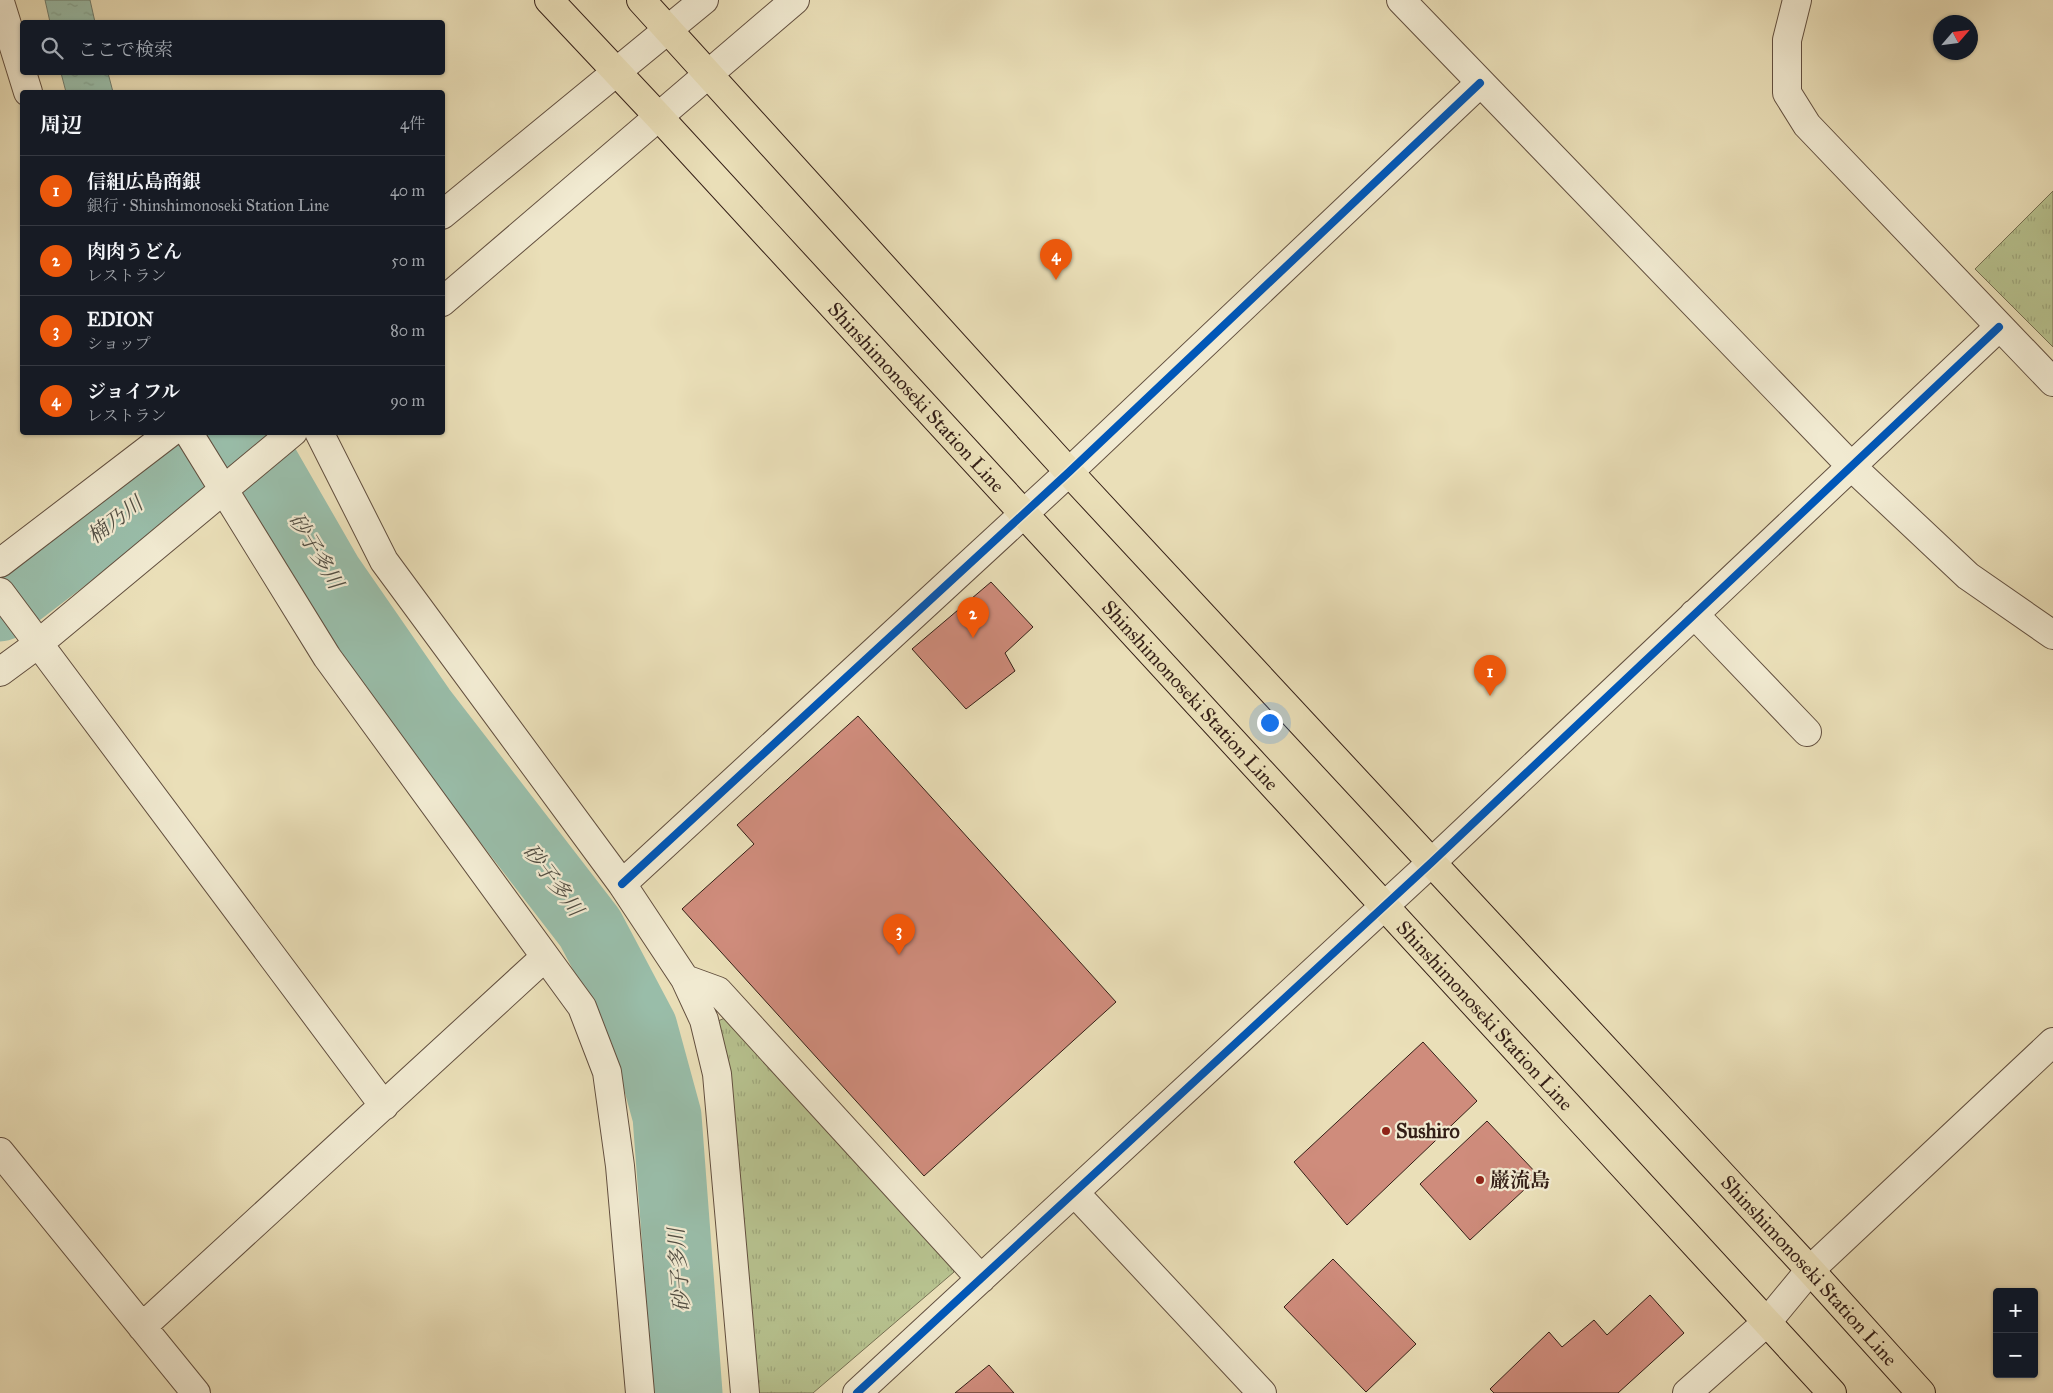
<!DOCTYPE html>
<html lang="ja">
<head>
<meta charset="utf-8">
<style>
  :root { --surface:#171b24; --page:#242831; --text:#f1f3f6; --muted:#9ea1a6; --line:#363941; --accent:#ea580c }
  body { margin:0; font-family:"IM FELL Great Primer","Noto Serif JP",serif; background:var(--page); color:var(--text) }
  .controls { position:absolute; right:15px; bottom:15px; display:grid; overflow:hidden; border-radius:5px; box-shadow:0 1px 4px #0004 }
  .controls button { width:45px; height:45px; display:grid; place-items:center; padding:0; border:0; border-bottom:1px solid var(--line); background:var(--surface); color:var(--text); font:25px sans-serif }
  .compass { position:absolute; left:1933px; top:15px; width:45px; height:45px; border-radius:50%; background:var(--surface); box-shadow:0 1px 4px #0004; rotate:62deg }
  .you { position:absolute; left:1269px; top:722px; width:18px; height:18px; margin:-12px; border:4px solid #fff; border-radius:50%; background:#1a73e8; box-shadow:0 0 0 8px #1a73e833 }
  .badge { display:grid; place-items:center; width:32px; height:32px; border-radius:50%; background:var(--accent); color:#fff; font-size:16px; font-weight:700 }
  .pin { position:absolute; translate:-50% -41px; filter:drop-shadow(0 1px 2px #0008) }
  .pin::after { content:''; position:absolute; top:26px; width:18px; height:15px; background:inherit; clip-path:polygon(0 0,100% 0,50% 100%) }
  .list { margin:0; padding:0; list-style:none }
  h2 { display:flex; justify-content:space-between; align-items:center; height:65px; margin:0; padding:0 20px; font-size:21px }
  h2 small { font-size:16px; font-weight:400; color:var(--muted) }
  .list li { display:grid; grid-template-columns:32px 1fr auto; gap:15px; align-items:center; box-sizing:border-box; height:70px; padding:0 20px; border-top:1px solid var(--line) }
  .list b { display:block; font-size:19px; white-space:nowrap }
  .list p { margin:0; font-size:16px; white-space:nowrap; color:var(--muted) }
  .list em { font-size:16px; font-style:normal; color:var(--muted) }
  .icon { flex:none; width:28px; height:28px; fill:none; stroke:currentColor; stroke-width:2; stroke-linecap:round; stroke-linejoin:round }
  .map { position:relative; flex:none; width:2053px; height:1393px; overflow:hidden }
  .search { position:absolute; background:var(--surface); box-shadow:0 1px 4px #0004; left:20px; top:20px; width:425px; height:55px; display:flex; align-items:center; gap:12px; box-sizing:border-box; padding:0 18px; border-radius:5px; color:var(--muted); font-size:19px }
  .panel { position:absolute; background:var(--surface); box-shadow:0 1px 4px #0004; left:20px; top:90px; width:425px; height:345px; border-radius:5px }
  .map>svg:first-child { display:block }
</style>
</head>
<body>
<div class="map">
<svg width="2053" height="1393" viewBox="0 0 2053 1393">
  <defs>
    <pattern id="grass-tufts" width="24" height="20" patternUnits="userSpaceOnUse" patternTransform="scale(1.25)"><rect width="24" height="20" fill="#b7c28f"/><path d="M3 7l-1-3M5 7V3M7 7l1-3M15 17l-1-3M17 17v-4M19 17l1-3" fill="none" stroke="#9ea67b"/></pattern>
    <pattern id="water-ripples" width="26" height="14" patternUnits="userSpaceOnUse" patternTransform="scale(1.25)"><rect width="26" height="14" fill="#99bda9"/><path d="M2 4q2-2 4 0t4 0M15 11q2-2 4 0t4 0" fill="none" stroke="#84a291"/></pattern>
  </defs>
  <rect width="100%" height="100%" fill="#eadfb8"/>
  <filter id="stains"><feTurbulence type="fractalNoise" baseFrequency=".004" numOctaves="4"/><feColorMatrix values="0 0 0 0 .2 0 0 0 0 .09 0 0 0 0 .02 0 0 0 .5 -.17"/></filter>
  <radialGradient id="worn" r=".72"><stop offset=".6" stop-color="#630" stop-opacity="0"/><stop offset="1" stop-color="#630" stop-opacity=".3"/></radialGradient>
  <!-- grass -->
  <path fill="url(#grass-tufts)" stroke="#767053" d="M2053,191V347L1975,269Z
    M734,1014L951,1255L954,1272L813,1393H758L718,1021Z"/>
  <!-- water -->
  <path fill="url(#water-ripples)" stroke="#717e6f" d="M45,0H90L95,22H50Z
    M61,73H108L113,92H66Z"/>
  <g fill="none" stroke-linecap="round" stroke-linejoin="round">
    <!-- river -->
    <path stroke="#99bda9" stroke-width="69" d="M246,432L329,576L421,709L590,928L643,1028L667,1116L688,1393
      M0,607L230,432"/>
  </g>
  <!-- building -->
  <path fill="#cf8c7c" stroke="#341f17" d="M991,582L1033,627L1005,653L1015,671L966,709L912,649Z
    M858,716L1116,1002L924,1176L682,909L754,844L737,825Z
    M1423,1042L1477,1101L1347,1225L1294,1162Z
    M1487,1121L1539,1176L1470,1240L1420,1184Z
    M1333,1259L1416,1344L1366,1392L1284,1307Z
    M1650,1295L1684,1333L1618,1393H1494L1490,1389L1549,1332L1562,1347L1594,1320L1607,1335Z
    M989,1365L1014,1393H955Z"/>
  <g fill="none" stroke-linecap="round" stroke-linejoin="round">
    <defs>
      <path id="minor" d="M1401,0L1851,466L1968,576L2053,635
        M1797,0L1787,40V93L1807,125L2053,382
        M0,2L28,92
        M442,215L704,0
        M442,302L795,0
        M188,432L327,657L582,1007L607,1072L620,1166L640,1393
        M319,432L384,561L622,884L685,979L704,1020L717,1074L745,1393
        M0,563L171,432
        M0,592L384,1106
        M1694,614L1807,732
        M0,672L38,644L293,432
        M622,884L1069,472L1480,83
        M685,979L718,991L981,1279
        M0,1152L196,1393
        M1075,1193L1262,1393
        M142,1327L545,957
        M857,1393L1432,862L1999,327
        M1687,1393L1767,1322L1810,1270L2053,1042"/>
      <g id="major">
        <path id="s1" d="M549,0L659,117L1832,1393"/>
        <path id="s2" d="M641,0L1069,472L1810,1270L1921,1393"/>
      </g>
    </defs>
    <!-- minor casing -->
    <use href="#minor" stroke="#624f3f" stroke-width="30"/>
    <!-- major casing -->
    <use href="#major" stroke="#341f17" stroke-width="30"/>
    <!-- minor -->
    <use href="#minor" stroke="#f1ead1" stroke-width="28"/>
    <!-- major -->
    <use href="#major" stroke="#eadfb8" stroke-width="28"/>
    <defs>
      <path id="cycleway" d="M622,884L1069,472L1480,83
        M857,1393L1432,862L1999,327"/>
    </defs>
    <!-- cycleway casing -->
    <use href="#cycleway" stroke="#f1ead1" stroke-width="11"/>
    <!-- cycleway -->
    <use href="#cycleway" stroke="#0057b8" stroke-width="8"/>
  </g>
  <!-- markers -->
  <g fill="#8f2418" stroke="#f1ead1" stroke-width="2">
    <circle cx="1386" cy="1131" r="5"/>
    <circle cx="1480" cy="1180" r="5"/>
  </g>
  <g text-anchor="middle" stroke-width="4.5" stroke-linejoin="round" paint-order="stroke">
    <!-- street labels -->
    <g font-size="20" fill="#341f17" stroke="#f1ead1">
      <text dy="7" stroke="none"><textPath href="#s1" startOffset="541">Shinshimonoseki Station Line</textPath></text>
      <text dy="7" stroke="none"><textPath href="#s1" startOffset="946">Shinshimonoseki Station Line</textPath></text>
      <text dy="7" stroke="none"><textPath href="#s1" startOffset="1381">Shinshimonoseki Station Line</textPath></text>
      <text dy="7" stroke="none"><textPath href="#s2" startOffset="1726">Shinshimonoseki Station Line</textPath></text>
    </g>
    <!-- poi labels -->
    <g font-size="20" font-weight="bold" fill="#341f17" stroke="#f1ead1" text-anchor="start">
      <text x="1396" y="1138">Sushiro</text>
      <text x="1490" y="1187">巌流島</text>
    </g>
    <!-- water labels -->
    <g font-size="21" font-style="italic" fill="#524e43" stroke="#f1ead1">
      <text transform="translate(115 520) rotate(-37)" y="7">楠乃川</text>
      <text transform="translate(316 551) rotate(59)" y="7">砂子多川</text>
      <text transform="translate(553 880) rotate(53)" y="7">砂子多川</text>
      <text transform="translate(679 1270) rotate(-94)" y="7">砂子多川</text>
    </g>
  </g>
  <rect width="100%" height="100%" filter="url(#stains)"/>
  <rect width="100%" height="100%" fill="url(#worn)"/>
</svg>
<div class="controls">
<button>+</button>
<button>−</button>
</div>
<svg class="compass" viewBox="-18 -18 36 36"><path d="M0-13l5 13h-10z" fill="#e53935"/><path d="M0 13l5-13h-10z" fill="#9ea1a6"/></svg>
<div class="you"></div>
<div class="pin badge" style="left:1490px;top:696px">1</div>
<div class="pin badge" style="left:973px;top:638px">2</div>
<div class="pin badge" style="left:899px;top:955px">3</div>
<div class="pin badge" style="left:1056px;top:280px">4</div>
<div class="search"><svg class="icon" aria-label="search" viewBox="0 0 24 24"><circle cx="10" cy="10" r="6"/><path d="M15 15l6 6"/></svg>ここで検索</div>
<section class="panel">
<h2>周辺<small>4件</small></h2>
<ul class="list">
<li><span class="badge">1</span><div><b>信組広島商銀</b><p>銀行 · Shinshimonoseki Station Line</p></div><em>40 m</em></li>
<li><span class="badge">2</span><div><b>肉肉うどん</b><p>レストラン</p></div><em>50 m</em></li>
<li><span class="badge">3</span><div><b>EDION</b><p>ショップ</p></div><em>80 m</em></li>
<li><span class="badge">4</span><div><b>ジョイフル</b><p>レストラン</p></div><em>90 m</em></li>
</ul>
</section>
</div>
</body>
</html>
